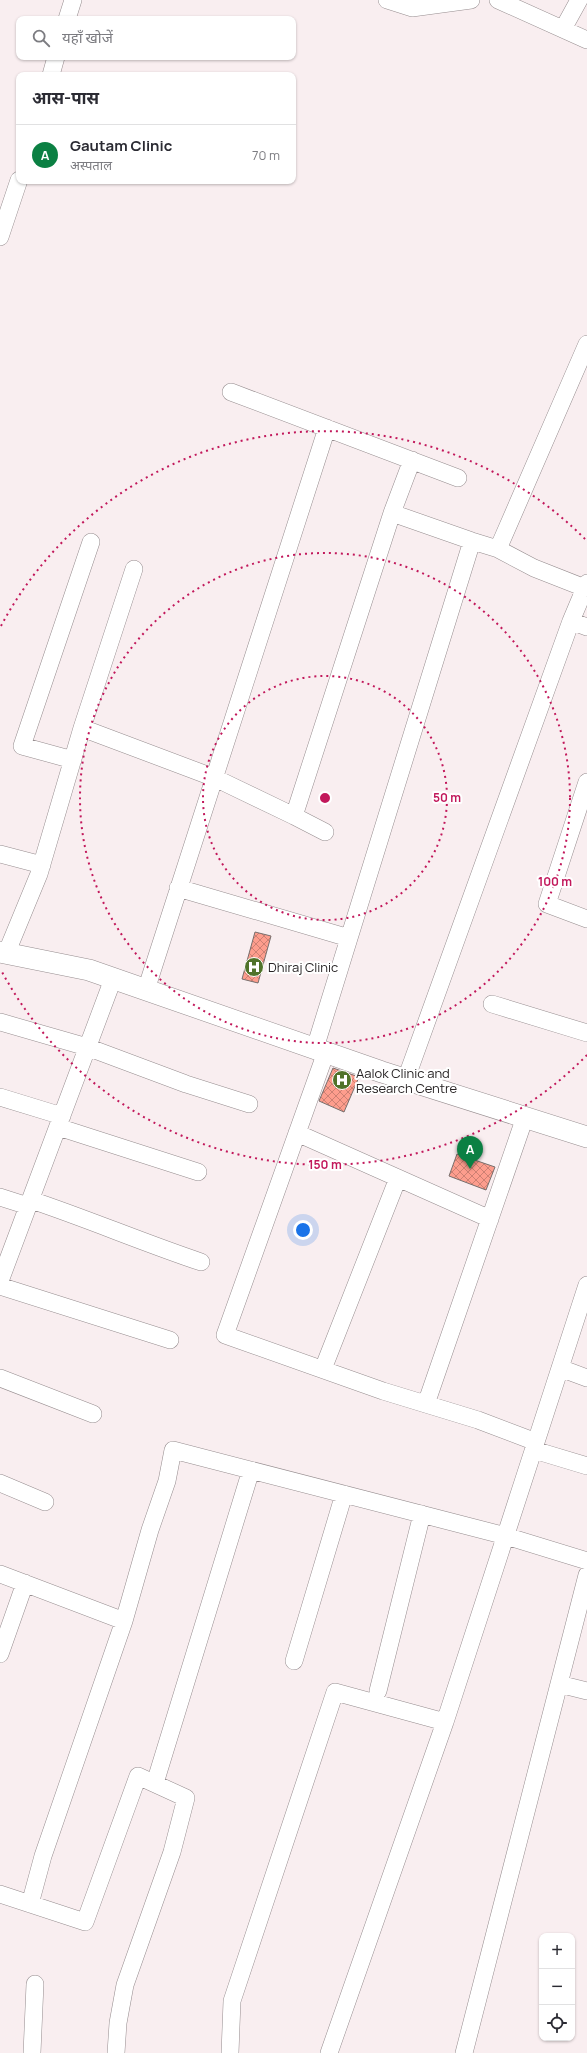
<!DOCTYPE html>
<html lang="hi">
<head>
<meta charset="utf-8">
<style>
  :root { --surface:#fff; --page:#f7f7f7; --text:#2b2b33; --muted:#7c7c81; --line:#e1e1e2; --accent:#0b8043 }
  body { margin:0; font-family:Manrope,"Noto Sans Devanagari",sans-serif; background:var(--page); color:var(--text) }
  .controls { position:absolute; right:12px; bottom:12px; display:grid; overflow:hidden; border-radius:8px; box-shadow:0 1px 3px #0004 }
  .controls button { width:36px; height:36px; display:grid; place-items:center; padding:0; border:0; border-bottom:1px solid var(--line); background:var(--surface); color:var(--text); font:20px sans-serif }
  .you { position:absolute; left:303px; top:1230px; width:14px; height:14px; margin:-10px; border:3px solid #fff; border-radius:50%; background:#1a73e8; box-shadow:0 0 0 6px #1a73e833 }
  .badge { display:grid; place-items:center; width:26px; height:26px; border-radius:50%; background:var(--accent); color:#fff; font-size:13px; font-weight:700 }
  .pin { position:absolute; translate:-50% -33px; filter:drop-shadow(0 1px 2px #0008) }
  .pin::after { content:''; position:absolute; top:21px; width:14px; height:12px; background:inherit; clip-path:polygon(0 0,100% 0,50% 100%) }
  .list { margin:0; padding:0; list-style:none }
  h2 { display:flex; justify-content:space-between; align-items:center; height:52px; margin:0; padding:0 16px; font-size:17px }
  h2 small { font-size:13px; font-weight:400; color:var(--muted) }
  .list li { display:grid; grid-template-columns:26px 1fr auto; gap:12px; align-items:center; box-sizing:border-box; height:60px; padding:0 16px; border-top:1px solid var(--line) }
  .list b { display:block; font-size:15px; white-space:nowrap }
  .list p { margin:0; font-size:13px; white-space:nowrap; color:var(--muted) }
  .list em { font-size:13px; font-style:normal; color:var(--muted) }
  .icon { flex:none; width:22px; height:22px; fill:none; stroke:currentColor; stroke-width:2; stroke-linecap:round; stroke-linejoin:round }
  .map { position:relative; flex:none; width:587px; height:2053px; overflow:hidden }
  .search { position:absolute; background:var(--surface); box-shadow:0 1px 3px #0004; left:16px; top:16px; width:280px; height:44px; display:flex; align-items:center; gap:10px; box-sizing:border-box; padding:0 14px; border-radius:8px; color:var(--muted); font-size:15px }
  .panel { position:absolute; background:var(--surface); box-shadow:0 1px 3px #0004; left:16px; top:72px; width:280px; height:112px; border-radius:8px }
  .map>svg:first-child { display:block }
</style>
</head>
<body>
<div class="map">
<svg width="587" height="2053" viewBox="0 0 587 2053">
  <defs>
    <pattern id="building-cross-hatch" width="8" height="8" patternUnits="userSpaceOnUse"><rect width="8" height="8" fill="#fd9d8d"/><path d="M0 0l8 8M0 8l8-8" fill="none" stroke="#cd8073"/></pattern>
  </defs>
  <rect width="100%" height="100%" fill="#f9eef0"/>
  <!-- building -->
  <path fill="url(#building-cross-hatch)" stroke="#786f6d" d="M255,932L271,936L258,983L242,979Z
    M333,1068L359,1077L344,1112L319,1101Z
    M457,1154L495,1167L486,1190L449,1176Z"/>
  <g fill="none" stroke-linecap="round" stroke-linejoin="round">
    <defs>
      <path id="minor" d="M387,0L412,8L471,0
        M498,0L587,40
        M67,19L73,0
        M563,29L579,0
        M51,75L56,57
        M0,237L19,180
        M231,392L458,478
        M392,513L412,460
        M498,549L587,344
        M571,621L587,627
        M82,728L215,778L294,816L392,513L472,541L498,549L534,568L585,588
        M73,760L22,746L91,542
        M587,782L547,904L587,919
        M294,816L325,832
        M0,854L42,865
        M178,888L349,938
        M6,954L39,874L82,728L134,569
        M146,990L327,428
        M492,1004L587,1033
        M0,1022L87,1047L186,1084L249,1104
        M315,1048L472,541
        M326,1052L225,1335L383,1391L478,1420L536,1442
        M406,1079L571,621L587,583
        M0,1097L62,1116
        M58,1127L198,1172
        M297,1133L490,1219
        M0,1197L28,1206
        M31,1200C88,1219 144,1243 201,1262
        M0,1281L113,979
        M0,1286L170,1340
        M560,1368L587,1378
        M323,1369L398,1178
        M0,1378L93,1414
        M426,1404L525,1117
        M534,1450L587,1466
        M0,1483L45,1502
        M0,1574L124,1621
        M0,1654L25,1583
        M294,1661L344,1494
        M559,1684L587,1691
        M378,1691L422,1514
        M155,1783L251,1470
        M0,1894L85,1922L138,1776L186,1798L172,1852L125,1985L118,2023L116,2053
        M30,1904L43,1856L124,1621L150,1530L167,1481L173,1450L506,1536L587,1561
        M32,2053L35,1984
        M230,2053L232,2001L335,1692L445,1722
        M329,2053L445,1722L587,1285
        M464,2053L587,1575"/>
      <path id="tertiary" d="M0,952L89,970L382,1072L587,1137"/>
    </defs>
    <!-- minor casing -->
    <use href="#minor" stroke="#968d8f" stroke-width="18"/>
    <!-- tertiary casing -->
    <use href="#tertiary" stroke="#968d8f" stroke-width="22"/>
    <!-- minor -->
    <use href="#minor" stroke="#fff" stroke-width="17"/>
    <!-- tertiary -->
    <use href="#tertiary" stroke="#fff" stroke-width="21"/>
  </g>
  <!-- distance rings -->
  <g fill="none" stroke="#c2185b" stroke-width="2" stroke-dasharray="2 4">
    <circle cx="325" cy="798" r="122"/>
    <circle cx="325" cy="798" r="245"/>
    <path d="M587 1055A367 367 0 0 1 1 970M1 626A367 367 0 0 1 587 541"/>
  </g>
  <!-- icons -->
  <defs>
    <symbol id="hospital-disc" viewBox="-11 -11 22 22"><circle r="9.5" fill="#50732a" stroke="#fff"/><path d="M-5-5h3v3.5h4V-5h3V5h-3V1.5h-4V5h-3Z" fill="#fff"/></symbol>
  </defs>
  <g fill-rule="evenodd">
    <use href="#hospital-disc" x="243" y="956" width="22" height="22"/>
    <use href="#hospital-disc" x="331" y="1069" width="22" height="22"/>
  </g>
  <g text-anchor="middle" stroke-width="4" stroke-linejoin="round" paint-order="stroke">
    <!-- poi labels -->
    <g font-size="13" fill="#272324" stroke="#fff" text-anchor="start">
      <text x="268" y="972">Dhiraj Clinic</text>
      <text x="356" y="1078">Aalok Clinic and<tspan x="356" dy="15">Research Centre</tspan></text>
    </g>
  </g>
  <circle cx="325" cy="798" r="6" fill="#c2185b" stroke="#fff" stroke-width="2"/>
  <g font-size="12" text-anchor="middle" font-weight="bold" fill="#c2185b" stroke="#fff" stroke-width="4" stroke-linejoin="round" paint-order="stroke">
    <text x="447" y="802">50 m</text>
    <text x="555" y="886">100 m</text>
    <text x="325" y="1169">150 m</text>
  </g>
</svg>
<div class="controls">
<button>+</button>
<button>−</button>
<button><svg class="icon" aria-label="locate" viewBox="0 0 24 24"><circle cx="12" cy="12" r="6"/><path d="M12 2v4M12 18v4M2 12h4M18 12h4"/></svg></button>
</div>
<div class="you"></div>
<div class="pin badge" style="left:470px;top:1169px">A</div>
<div class="search"><svg class="icon" aria-label="search" viewBox="0 0 24 24"><circle cx="10" cy="10" r="6"/><path d="M15 15l6 6"/></svg>यहाँ खोजें</div>
<section class="panel">
<h2>आस-पास<small></small></h2>
<ul class="list">
<li><span class="badge">A</span><div><b>Gautam Clinic</b><p>अस्पताल</p></div><em>70 m</em></li>
</ul>
</section>
</div>
</body>
</html>
